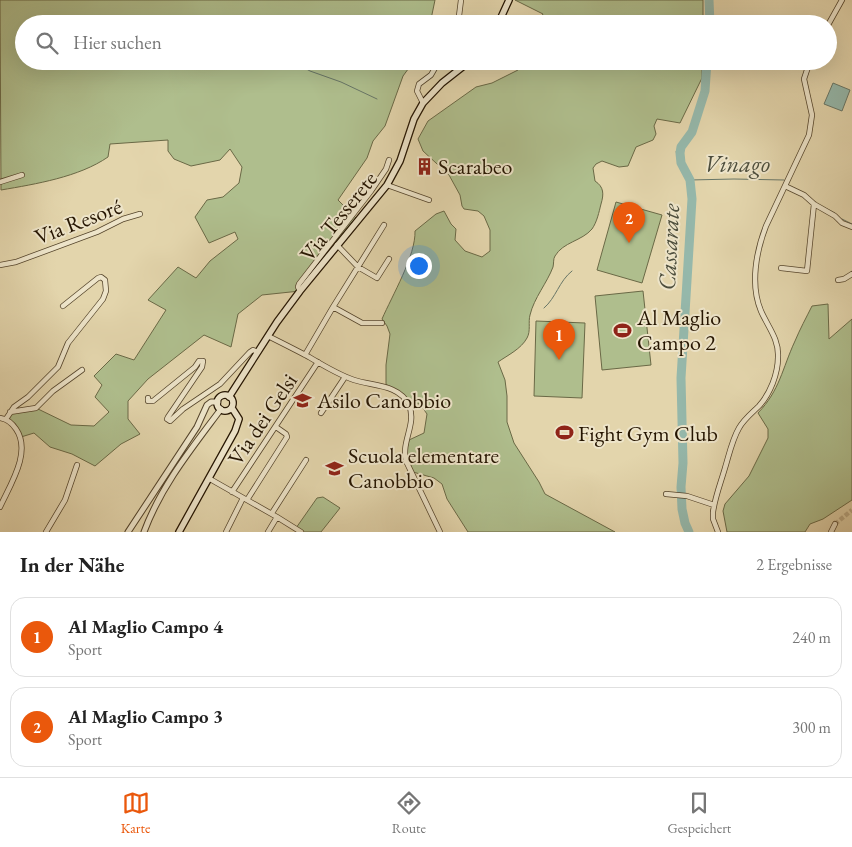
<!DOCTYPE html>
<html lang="de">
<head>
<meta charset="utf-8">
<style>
  :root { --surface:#fff; --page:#f2f2f2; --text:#222; --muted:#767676; --line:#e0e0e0; --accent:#ea580c }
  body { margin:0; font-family:"EB Garamond",serif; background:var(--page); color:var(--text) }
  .you { position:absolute; left:418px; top:265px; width:18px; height:18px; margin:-12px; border:4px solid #fff; border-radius:50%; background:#1a73e8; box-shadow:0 0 0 8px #1a73e833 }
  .badge { display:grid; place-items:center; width:32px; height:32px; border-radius:50%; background:var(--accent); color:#fff; font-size:16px; font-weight:700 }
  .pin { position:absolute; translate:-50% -41px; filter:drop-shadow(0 1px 2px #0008) }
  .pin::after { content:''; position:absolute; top:26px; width:18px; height:15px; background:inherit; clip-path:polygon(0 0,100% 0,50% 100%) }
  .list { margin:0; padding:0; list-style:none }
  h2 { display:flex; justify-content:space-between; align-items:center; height:65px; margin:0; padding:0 20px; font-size:21px }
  h2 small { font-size:16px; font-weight:400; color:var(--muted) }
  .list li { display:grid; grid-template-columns:32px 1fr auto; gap:15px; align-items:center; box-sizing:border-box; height:80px; margin:0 10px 10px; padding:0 10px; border:1px solid var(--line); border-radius:15px }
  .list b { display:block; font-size:19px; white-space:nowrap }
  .list p { margin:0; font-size:16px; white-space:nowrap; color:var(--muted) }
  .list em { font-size:16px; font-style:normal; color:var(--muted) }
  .icon { flex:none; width:28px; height:28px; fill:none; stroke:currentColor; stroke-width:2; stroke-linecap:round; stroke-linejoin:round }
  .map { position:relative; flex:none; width:852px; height:532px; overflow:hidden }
  .search { position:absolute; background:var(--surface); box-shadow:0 5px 20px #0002; left:15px; right:15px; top:15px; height:55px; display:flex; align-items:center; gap:12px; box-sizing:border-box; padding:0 18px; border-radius:28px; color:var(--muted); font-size:19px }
  .sheet { height:245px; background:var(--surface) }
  nav { display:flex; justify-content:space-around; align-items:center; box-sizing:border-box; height:70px; border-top:1px solid var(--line); background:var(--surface); font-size:14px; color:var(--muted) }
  nav a { display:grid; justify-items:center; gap:2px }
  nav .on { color:var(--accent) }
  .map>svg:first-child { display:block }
</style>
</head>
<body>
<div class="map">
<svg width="852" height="532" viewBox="0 0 852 532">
  <rect width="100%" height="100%" fill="#e3d5ac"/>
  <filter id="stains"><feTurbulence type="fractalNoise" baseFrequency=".004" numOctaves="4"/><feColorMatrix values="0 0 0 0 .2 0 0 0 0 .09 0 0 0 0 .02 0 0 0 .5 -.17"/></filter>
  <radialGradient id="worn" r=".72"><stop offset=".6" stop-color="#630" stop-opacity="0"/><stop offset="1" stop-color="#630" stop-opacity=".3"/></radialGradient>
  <!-- green -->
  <path fill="#afbe8d" stroke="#6a6946" d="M0,0H435L430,24H24V61H414L403,76L385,126L373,141L367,158L338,200L358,220L300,291L262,295L238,314L231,347L204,335L148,379L128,401V419L140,434L121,444L95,466L72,454L50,447L34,433L21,437L6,419L10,412L36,408L71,425L94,426L109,412L95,397L102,385L94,376L116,354L134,360L166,310L148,300L178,267L196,278L210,261L238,239L235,232L209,243L195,217L207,200L223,197L239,183L242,167L230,149L220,160L191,166L174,159L168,151V140L110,144L108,157C79,177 36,184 1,190Z
    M515,0H703V24H537L543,14Z
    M521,61H702V78L680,123L657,119L654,126L656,134L653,140L636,147L628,166L619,167L602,161L596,164L593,168L595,181C604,187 604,194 601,204C599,212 597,222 592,229C582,241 563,242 555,256C553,259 554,263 553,267C547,283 534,298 530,315C528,322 531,331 527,338C521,349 508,355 498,362L505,380L507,396V422L514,443L539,482L545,494L615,532H468L447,499L442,484L434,478L413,472L406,453L409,440L424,433L427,414L420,404L408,403L386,384V365L390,334L387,326L382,319C392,296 416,255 415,231L436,214L444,211L451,224L456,229L455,240L465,251L482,257L490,251V230L484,216L478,211L464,209L462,206L460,195L449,175L423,151L418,139L428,121L476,87L492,83L518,70Z
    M616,202L662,215L642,283L597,270Z
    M643,291L651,365L602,370L595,296Z
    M828,304L829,339L852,319V500L823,519L810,524L805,532H727L723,511L725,504L749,476L768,438V429L758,413C780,390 782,369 795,341C800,329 806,318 812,306Z
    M536,321L585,323L582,398L534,396Z
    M323,497L340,508L321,532H301L296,528L317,498Z"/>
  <!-- water -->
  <path fill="#95b8ab" stroke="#687667" d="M833,83L850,90L842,111L824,104Z"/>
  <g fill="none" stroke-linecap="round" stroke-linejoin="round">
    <!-- stream -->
    <path stroke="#687667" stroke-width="1" d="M255,61H271
      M292,61L310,71L341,82L377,99
      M676,152L680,153
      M690,180L734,179L784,180
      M825,208L835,213
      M842,219L852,224
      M544,308C556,298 559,281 572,271"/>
    <!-- river -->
    <path stroke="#95b8ab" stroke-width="9" d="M709,0L710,24
      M689,532L685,523L682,509L681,487L683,463L681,378L692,199L690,180L681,163L680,153L681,147L692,132L705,91L707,61"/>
    <!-- minor-tunnel -->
    <path stroke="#bdae8a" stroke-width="4.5" stroke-dasharray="4.5 2" stroke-linecap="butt" d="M835,524L852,510"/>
    <defs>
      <path id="minor" d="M458,24L461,0
        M828,25L842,0
        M423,103L417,91L419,84L431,75L439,61
        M0,182L22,175
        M387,185L429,200
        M785,186L804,195L814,204L835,216L842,223L852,227
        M337,245L358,267L377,278L389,259
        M0,265L16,262L97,232L123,219L140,214
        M781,268L807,271L814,204
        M838,280L844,279L852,274
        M300,291L298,287L299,284L371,191L386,169L389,160
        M382,323H362L333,307L384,225
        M268,336C282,343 296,350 309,357C324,366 339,375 354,380C372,386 399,384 409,405C417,424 401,441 406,461L440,532
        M305,355L333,307
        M148,398V401H153L195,367L199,361H203L202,367L168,417L167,419L170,421L183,409L220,384L250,352L253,350L258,352
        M10,412L36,408L53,391L82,370
        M321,413L345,377
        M0,418C7,419 12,423 16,429C32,452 10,485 0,507
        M6,419L14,407L28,397L58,367L68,343L103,299L106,291L105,280L101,277L98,278L63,306
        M210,479L277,517L301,532
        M232,492L318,362
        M666,494L687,496L714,505
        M247,500L287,437L286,434L276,427
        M272,513L306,460
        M46,532L65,500L77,465
        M226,532L243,498
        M268,532L277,517
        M718,532L713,519V512C715,497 721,482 725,468C729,455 732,440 739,428C744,419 752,413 759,406C770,394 778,374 778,357C779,339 768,327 761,311C750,285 756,252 766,226L809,135L812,115L804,79L810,61
        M831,532L835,524"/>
      <path id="tertiary" d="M128,532L197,427L207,405L211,402H218
        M144,532C161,486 192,448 221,409"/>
      <path id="secondary" d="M498,24L509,0
        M217 403a8 8 0 1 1 16 0a8 8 0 1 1-16 0Z
        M229,397L277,322L300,291L387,185L400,161L414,119L423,103L442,83L470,61
        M179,532L235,431L239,419L232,408"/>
    </defs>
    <!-- minor casing -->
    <use href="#minor" stroke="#54442b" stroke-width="6"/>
    <!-- tertiary casing -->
    <use href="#tertiary" stroke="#54442b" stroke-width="7"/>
    <!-- secondary casing -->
    <use href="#secondary" stroke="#241400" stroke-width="8"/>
    <!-- minor -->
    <use href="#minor" stroke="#ede4c9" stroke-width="4.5"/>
    <!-- tertiary -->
    <use href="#tertiary" stroke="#ede4c9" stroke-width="5"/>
    <!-- secondary -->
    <use href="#secondary" stroke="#ede4c9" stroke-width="5.5"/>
  </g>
  <!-- icons -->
  <defs>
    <symbol id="building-bare" viewBox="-9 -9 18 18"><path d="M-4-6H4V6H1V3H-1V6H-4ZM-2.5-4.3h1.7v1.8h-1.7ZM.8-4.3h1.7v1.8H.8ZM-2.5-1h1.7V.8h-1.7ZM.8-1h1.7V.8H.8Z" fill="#8f2418" stroke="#ede4c9" stroke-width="2.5" paint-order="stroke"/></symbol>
    <symbol id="stadium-bare" viewBox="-9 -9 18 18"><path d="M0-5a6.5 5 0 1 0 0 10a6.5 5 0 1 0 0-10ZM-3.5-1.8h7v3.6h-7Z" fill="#8f2418" stroke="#ede4c9" stroke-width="2.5" paint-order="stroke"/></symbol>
    <symbol id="school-bare" viewBox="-9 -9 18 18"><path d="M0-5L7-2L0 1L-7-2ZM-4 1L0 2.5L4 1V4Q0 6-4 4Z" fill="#8f2418" stroke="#ede4c9" stroke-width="2.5" paint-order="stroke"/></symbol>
  </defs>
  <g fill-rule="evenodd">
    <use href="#building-bare" x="412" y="154" width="25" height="25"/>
    <use href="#stadium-bare" x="610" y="318" width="25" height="25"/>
    <use href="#school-bare" x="290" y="388" width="25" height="25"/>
    <use href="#stadium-bare" x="552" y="420" width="25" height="25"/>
    <use href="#school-bare" x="322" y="456" width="25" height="25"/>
  </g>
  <g text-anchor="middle" stroke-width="4" stroke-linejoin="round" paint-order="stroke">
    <!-- poi labels -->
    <g font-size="22" fill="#241400" stroke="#ede4c9" text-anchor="start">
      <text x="438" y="174">Scarabeo</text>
      <text x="637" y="325">Al Maglio<tspan x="637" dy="25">Campo 2</tspan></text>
      <text x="317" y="408">Asilo Canobbio</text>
      <text x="578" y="441">Fight Gym Club</text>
      <text x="348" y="463">Scuola elementare<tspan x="348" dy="25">Canobbio</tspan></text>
    </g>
    <!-- street labels -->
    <g font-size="22" fill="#241400" stroke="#ede4c9">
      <text transform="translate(338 216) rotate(-51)" y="8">Via Tesserete</text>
      <text transform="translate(78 221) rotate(-21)" y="8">Via Resoré</text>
      <text transform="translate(262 419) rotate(-56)" y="8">Via dei Gelsi</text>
    </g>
    <!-- water labels -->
    <g font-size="24" font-style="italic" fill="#4c4d3c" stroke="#ede4c9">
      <text x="737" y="172">Vinago</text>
      <text transform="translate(669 247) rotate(-87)" y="8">Cassarate</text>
    </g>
  </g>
  <rect width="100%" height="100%" filter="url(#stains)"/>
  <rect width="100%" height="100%" fill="url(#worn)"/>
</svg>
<div class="you"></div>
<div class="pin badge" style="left:559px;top:360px">1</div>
<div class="pin badge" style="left:629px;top:243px">2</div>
<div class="search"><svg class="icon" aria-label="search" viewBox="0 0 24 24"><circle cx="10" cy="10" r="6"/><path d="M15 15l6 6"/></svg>Hier suchen</div>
</div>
<section class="sheet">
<h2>In der Nähe<small>2 Ergebnisse</small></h2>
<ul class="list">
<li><span class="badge">1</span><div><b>Al Maglio Campo 4</b><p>Sport</p></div><em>240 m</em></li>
<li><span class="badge">2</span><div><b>Al Maglio Campo 3</b><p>Sport</p></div><em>300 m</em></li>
</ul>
</section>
<nav>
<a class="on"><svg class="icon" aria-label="map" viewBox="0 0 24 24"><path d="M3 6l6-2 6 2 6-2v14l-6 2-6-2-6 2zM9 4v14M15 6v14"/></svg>Karte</a>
<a><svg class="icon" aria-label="directions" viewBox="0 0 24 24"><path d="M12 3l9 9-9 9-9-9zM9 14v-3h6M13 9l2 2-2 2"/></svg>Route</a>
<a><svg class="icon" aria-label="saved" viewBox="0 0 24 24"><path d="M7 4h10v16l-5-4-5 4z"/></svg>Gespeichert</a>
</nav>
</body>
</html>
